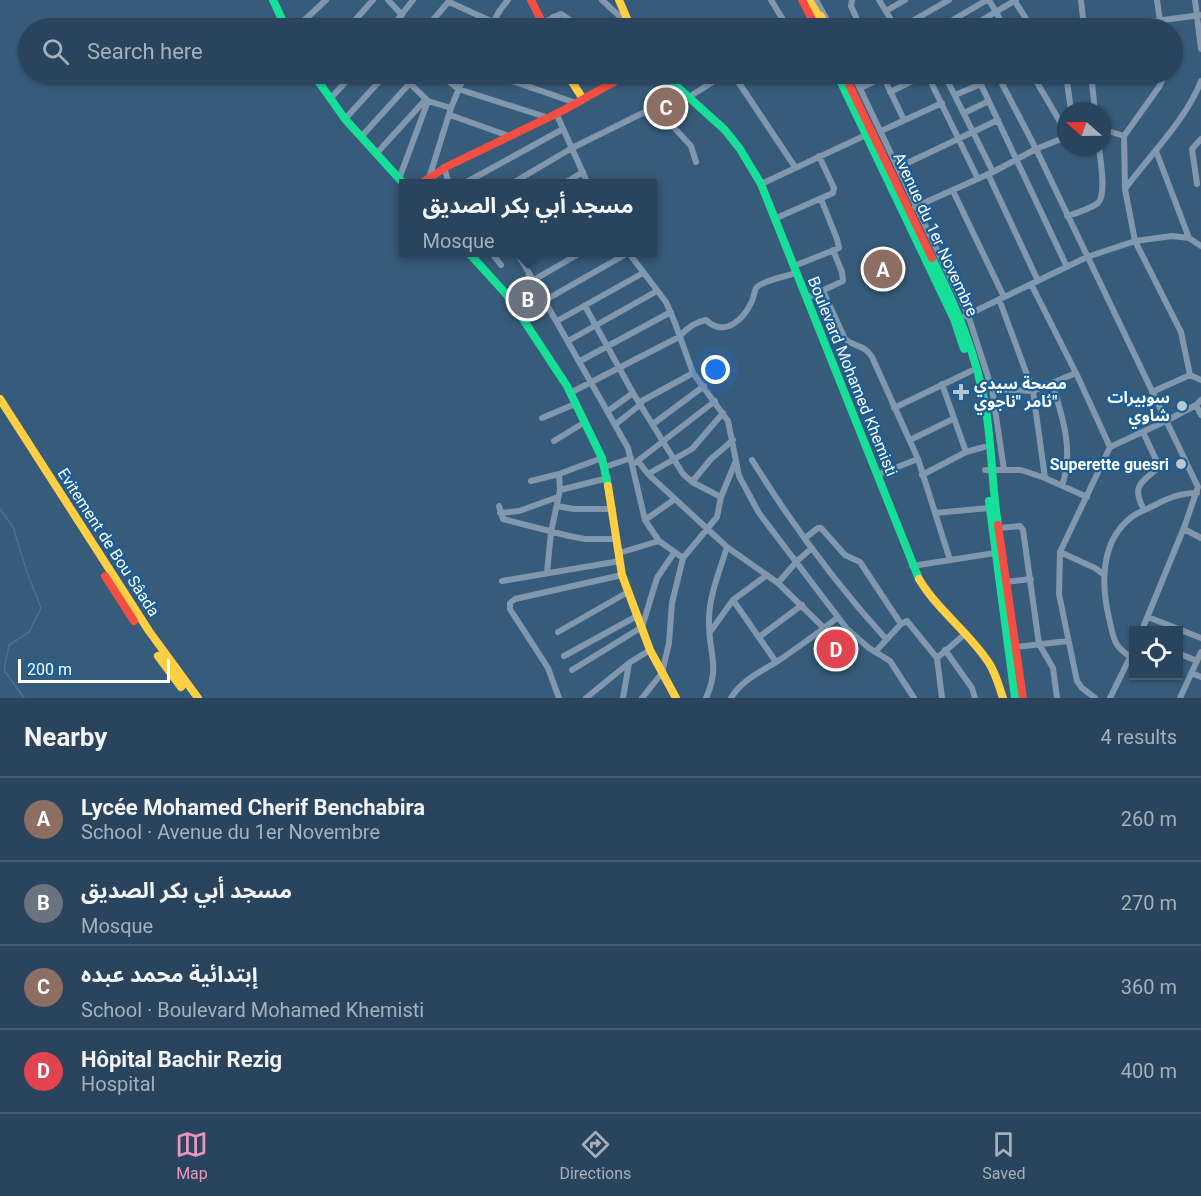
<!DOCTYPE html>
<html lang="en">
<head>
<meta charset="utf-8">
<style>
  :root { --surface:#29445c; --page:#354e65; --text:#f1f3f6; --muted:#a5b0bb; --line:#455c72; --accent:#e797bd }
  body { margin:0; font-family:Roboto,"Noto Sans Arabic",sans-serif; background:var(--page); color:var(--text) }
  .controls { position:absolute; right:18px; bottom:18px; display:grid; overflow:hidden; border-radius:0px; box-shadow:0 2px 4px #0004 }
  .controls button { width:54px; height:54px; display:grid; place-items:center; padding:0; border:0; border-bottom:2px solid var(--line); background:var(--surface); color:var(--text); font:30px sans-serif }
  .compass { position:absolute; left:1057px; top:102px; width:54px; height:54px; border-radius:50%; background:var(--surface); box-shadow:0 2px 4px #0004; rotate:290deg }
  .scale { position:absolute; left:18px; bottom:15px; width:152px; box-sizing:border-box; padding-left:6px; border:3px solid #fff; border-top:0; font-size:16px; line-height:21px; white-space:nowrap; color:#fff; -webkit-text-stroke:4px #1b5d96; paint-order:stroke }
  .you { position:absolute; left:716px; top:370px; width:21px; height:21px; margin:-15px; border:4px solid #fff; border-radius:50%; background:#1a73e8; box-shadow:0 0 0 9px #1a73e833 }
  .badge { display:grid; place-items:center; width:39px; height:39px; border-radius:50%; background:var(--accent); color:#fff; font-size:20px; font-weight:700 }
  .pin { position:absolute; translate:-50% -50%; border:3px solid #fff; box-shadow:0 2px 6px #0006 }
  .popup { position:absolute; left:399px; top:179px; width:258px; height:78px; box-sizing:border-box; display:grid; place-content:center; border-radius:0px; background:var(--surface); filter:drop-shadow(0 2px 4px #0005); font-size:20px; white-space:nowrap; color:var(--muted) }
  .popup b { font-size:22px; color:var(--text) }
  .popup::after { content:''; position:absolute; left:50%; top:100%; margin-left:-12px; border:12px solid transparent; border-top-color:var(--surface) }
  .list { margin:0; padding:0; list-style:none }
  h2 { display:flex; justify-content:space-between; align-items:center; height:78px; margin:0; padding:0 24px; font-size:26px }
  h2 small { font-size:20px; font-weight:400; color:var(--muted) }
  .list li { display:grid; grid-template-columns:39px 1fr auto; gap:18px; align-items:center; box-sizing:border-box; height:84px; padding:0 24px; border-top:2px solid var(--line) }
  .list b { display:block; font-size:22px; white-space:nowrap }
  .list p { margin:0; font-size:20px; white-space:nowrap; color:var(--muted) }
  .list em { font-size:20px; font-style:normal; color:var(--muted) }
  .icon { flex:none; width:33px; height:33px; fill:none; stroke:currentColor; stroke-width:2; stroke-linecap:round; stroke-linejoin:round }
  .map { position:relative; flex:none; width:1201px; height:698px; overflow:hidden }
  .search { position:absolute; background:var(--surface); box-shadow:0 2px 4px #0004; left:18px; right:18px; top:18px; height:66px; display:flex; align-items:center; gap:15px; box-sizing:border-box; padding:0 21px; border-radius:33px; color:var(--muted); font-size:22px }
  .sheet { height:414px; background:var(--surface) }
  nav { display:flex; justify-content:space-around; align-items:center; box-sizing:border-box; height:84px; border-top:2px solid var(--line); background:var(--surface); font-size:16px; color:var(--muted) }
  nav a { display:grid; justify-items:center; gap:3px }
  nav .on { color:var(--accent) }
  .map>svg:first-child { display:block }
</style>
</head>
<body>
<div class="map">
<svg width="1201" height="698" viewBox="0 0 1201 698">
  <rect width="100%" height="100%" fill="#375b7a"/>
  <g fill="none" stroke-linecap="round" stroke-linejoin="round">
    <!-- stream -->
    <path stroke="#447198" stroke-width="1.5" d="M0,509L13,527L27,572L41,608L29,632L9,645L4,670L24,698"/>
    <!-- street -->
    <path stroke="#8097ad" stroke-width="6" d="M388,0L402,15
      M602,0L626,22
      M771,0L788,28
      M816,0L826,18
      M852,0L851,6L861,28
      M879,0L896,28
      M989,0L1005,28
      M1014,0L1032,28
      M1081,0L1084,28
      M1157,0L1161,28
      M1195,0L1201,49
      M449,2L493,22
      M886,11L905,0
      M553,17L559,28
      M399,19L410,28
      M822,19L826,18L832,28
      M542,23L561,14L573,22L595,28
      M296,28L326,0
      M348,28L373,0
      M391,28L413,0
      M426,28L450,0
      M490,28L500,10L508,0
      M607,28L623,18
      M804,28L813,24
      M900,28L949,0
      M939,28L987,0
      M974,28L982,20L1016,0
      M1103,28L1201,15
      M400,74L428,101L451,108
      M440,74L458,89L546,117
      M492,74L576,103
      M585,74L590,77L598,74
      M733,74L795,167
      M853,74L968,315L992,389L1004,470
      M882,74L904,120
      M944,74L993,172
      M976,74L1067,267
      M997,74L1036,149L1198,487L1185,525L1142,630
      M1032,74L1066,132
      M1066,74L1071,111
      M1091,74L1095,111
      M860,88L884,77
      M890,92L927,74L978,179
      M955,95L981,84
      M689,97L725,74
      M330,99L353,74
      M655,107L691,146L696,162
      M556,113L588,184
      M964,113L989,101
      M450,115L509,136
      M345,119L386,74
      M1102,129L1124,136
      M881,131L942,103
      M361,137L410,83
      M1156,151L1189,238
      M376,154L426,99
      M444,167L449,184
      M899,167L998,120
      M988,174L1038,281
      M430,175L451,108L465,74
      M399,179L428,101
      M463,184L563,129
      M511,184L572,148L655,107L675,87
      M563,184L583,172
      M761,184L866,135
      M1197,184L1192,149L1201,139
      M1125,188L1124,136L1159,87L1165,74
      M953,191L1004,297
      M915,207L993,172L1036,149L1066,137
      M1067,216C1077,213 1090,209 1098,203C1107,194 1100,159 1099,147
      M774,219L833,193L834,188L819,156
      M491,252L501,265
      M517,252L628,448L645,520L659,541L683,558L672,603L669,643L662,673L642,698
      M628,252L666,302L675,323L693,373L728,421L739,476L759,513L847,629L869,648L890,661L914,698
      M521,260L534,252
      M794,266L839,248L837,239L821,199
      M532,281L582,252
      M1031,284L1076,373L1110,447
      M823,291L845,339C856,348 864,344 872,357L918,459L950,560
      M507,295L530,276
      M807,298L843,281L842,272L833,250
      M999,299L1033,391L1045,478
      M585,306L633,393L683,474L692,482L721,497
      M521,314L628,253
      M965,316L1087,257L1135,241L1172,236L1189,238L1201,246
      M557,321L643,273
      M568,341L657,291
      M580,361L671,312
      M1190,375L1181,332L1135,241L1125,189C1149,156 1186,120 1201,81
      M1052,383C1063,418 1074,451 1062,486
      M942,384L966,452
      M992,389L1033,391L1076,373
      M1152,392L1190,375L1201,380
      M570,393L679,337C686,329 695,322 706,320C725,338 744,319 752,301C754,297 754,290 757,287C762,281 787,276 796,273
      M640,402L693,373
      M1196,405L1201,415
      M894,408L971,371
      M608,411L633,393
      M542,418L575,404
      M616,424L641,404
      M653,424L704,386
      M1143,432L1158,464L1157,469C1139,484 1132,487 1144,510
      M910,440L953,419
      M554,441L585,422
      M752,460C791,523 836,584 886,639
      M638,461L648,474L727,547L778,583L824,628
      M635,463L715,401
      M605,467L631,458
      M985,470H1021L1045,478L1087,497
      M648,474L692,449L723,413
      M877,475L918,459
      M922,475L966,452L984,447
      M531,481L559,474L602,458
      M692,482L711,459L733,440
      M560,490L608,478
      M499,506L503,519L569,536L585,539H617
      M557,506L574,509H613
      M500,513L519,511L558,497
      M935,513L989,508
      M645,520L675,499
      M999,528L1020,526L1023,530L1039,644L1053,668L1057,698
      M1184,529L1201,538
      M805,538L818,528H821L845,555L860,562L901,624
      M1060,552L1095,568L1103,574
      M619,553L659,541
      M683,558L717,517L721,497L735,463
      M912,566L995,553
      M547,573L551,532L560,490L559,474
      M502,581L620,561
      M1006,582L1031,579
      M778,583L797,561L812,548
      M733,600L776,662
      M1148,617L1201,638
      M558,632L628,592
      M710,632L733,600L767,575
      M759,637L802,605
      M1016,647L1068,641
      M945,650L972,688L975,698
      M875,652L901,624L907,621L937,658L942,698
      M1178,653L1197,661
      M564,656L637,616
      M1130,656C1113,647 1113,635 1109,618C1101,584 1100,540 1133,516C1139,512 1147,509 1153,506C1168,498 1180,493 1197,493
      M937,658L965,634
      M572,670L642,627L657,578L674,553
      M1192,673L1201,677
      M559,698L548,668L510,609V603L515,599L622,575
      M586,698L629,663L650,650
      M623,698L629,663
      M706,698C721,665 708,652 709,620C709,596 720,570 727,547
      M731,698C742,680 760,672 778,661C798,647 819,633 838,617
      M1095,698L1082,688L1077,681L1073,662L1059,594L1060,552L1110,447L1166,421L1196,405L1201,400
      M1110,698L1134,649
      M1180,698L1201,652"/>
    <!-- fast -->
    <path stroke="#16e098" stroke-width="8" d="M273,0L286,28
      M313,74L345,119L404,184
      M663,74L725,130L740,149L761,184L919,579
      M837,74L954,319L964,349
      M468,252L507,295L567,386L602,458L608,486
      M932,258C956,307 977,355 986,410C992,448 992,487 998,525
      M989,501L1015,698"/>
    <!-- slow -->
    <path stroke="#ffcf43" stroke-width="8" d="M619,0L631,28
      M809,0L818,15
      M811.5 20a5.5 5.5 0 1 1 11 0a5.5 5.5 0 1 1-11 0Z
      M567,74L583,99
      M0,399L149,631L198,698
      M608,486L622,575L650,650L676,698
      M919,579C938,611 969,632 989,663C996,674 999,686 1003,698
      M158,656L181,687"/>
    <!-- jam -->
    <path stroke="#f24e42" stroke-width="8" d="M531,0L545,28
      M802,0L812,19
      M844,74L932,258
      M420,184L448,166L564,110L628,74
      M998,525L1023,698
      M105,576L134,621"/>
  </g>
  <!-- markers -->
  <g fill="#b9c6d0" stroke="#1b5d96" stroke-width="2">
    <path d="M958 383h6v6h6v6h-6v6h-6v-6h-6v-6h6z"/>
    <circle cx="1182" cy="406" r="6"/>
    <circle cx="1181" cy="464" r="6"/>
  </g>
  <g text-anchor="middle" stroke-width="4.5" stroke-linejoin="round" paint-order="stroke">
    <!-- street labels -->
    <g font-size="16" fill="#fff" stroke="#1b5d96">
      <text transform="translate(936 234) rotate(65)" y="6">Avenue du 1er Novembre</text>
      <text transform="translate(853 376) rotate(68)" y="6">Boulevard Mohamed Khemisti</text>
      <text transform="translate(109 542) rotate(57)" y="6">Evitement de Bou Sâada</text>
    </g>
    <!-- poi labels -->
    <g font-size="16" font-weight="bold" fill="#fff" stroke="#1b5d96" text-anchor="end">
      <text x="974" y="389" text-anchor="start">مصحة سيدي<tspan x="974" dy="18">ثامر "ناجوي"</tspan></text>
      <text x="1170" y="403">سوبيرات<tspan x="1170" dy="18">شاوي</tspan></text>
      <text x="1169" y="470">Superette guesri</text>
    </g>
  </g>
</svg>
<div class="controls">
<button><svg class="icon" aria-label="locate" viewBox="0 0 24 24"><circle cx="12" cy="12" r="6"/><path d="M12 2v4M12 18v4M2 12h4M18 12h4"/></svg></button>
</div>
<svg class="compass" viewBox="-18 -18 36 36"><path d="M0-13l5 13h-10z" fill="#e53935"/><path d="M0 13l5-13h-10z" fill="#a5b0bb"/></svg>
<div class="scale">200 m</div>
<div class="you"></div>
<div class="pin badge" style="left:883px;top:269px;background:#8d6e63">A</div>
<div class="pin badge" style="left:528px;top:299px;background:#6b7280">B</div>
<div class="popup"><b>مسجد أبي بكر الصديق</b>Mosque</div>
<div class="pin badge" style="left:666px;top:107px;background:#8d6e63">C</div>
<div class="pin badge" style="left:836px;top:649px;background:#e0444e">D</div>
<div class="search"><svg class="icon" aria-label="search" viewBox="0 0 24 24"><circle cx="10" cy="10" r="6"/><path d="M15 15l6 6"/></svg>Search here</div>
</div>
<section class="sheet">
<h2>Nearby<small>4 results</small></h2>
<ul class="list">
<li><span class="badge" style="background:#8d6e63">A</span><div><b>Lycée Mohamed Cherif Benchabira</b><p>School · Avenue du 1er Novembre</p></div><em>260 m</em></li>
<li><span class="badge" style="background:#6b7280">B</span><div><b>مسجد أبي بكر الصديق</b><p>Mosque</p></div><em>270 m</em></li>
<li><span class="badge" style="background:#8d6e63">C</span><div><b>إبتدائية محمد عبده</b><p>School · Boulevard Mohamed Khemisti</p></div><em>360 m</em></li>
<li><span class="badge" style="background:#e0444e">D</span><div><b>Hôpital Bachir Rezig</b><p>Hospital</p></div><em>400 m</em></li>
</ul>
</section>
<nav>
<a class="on"><svg class="icon" aria-label="map" viewBox="0 0 24 24"><path d="M3 6l6-2 6 2 6-2v14l-6 2-6-2-6 2zM9 4v14M15 6v14"/></svg>Map</a>
<a><svg class="icon" aria-label="directions" viewBox="0 0 24 24"><path d="M12 3l9 9-9 9-9-9zM9 14v-3h6M13 9l2 2-2 2"/></svg>Directions</a>
<a><svg class="icon" aria-label="saved" viewBox="0 0 24 24"><path d="M7 4h10v16l-5-4-5 4z"/></svg>Saved</a>
</nav>
</body>
</html>
